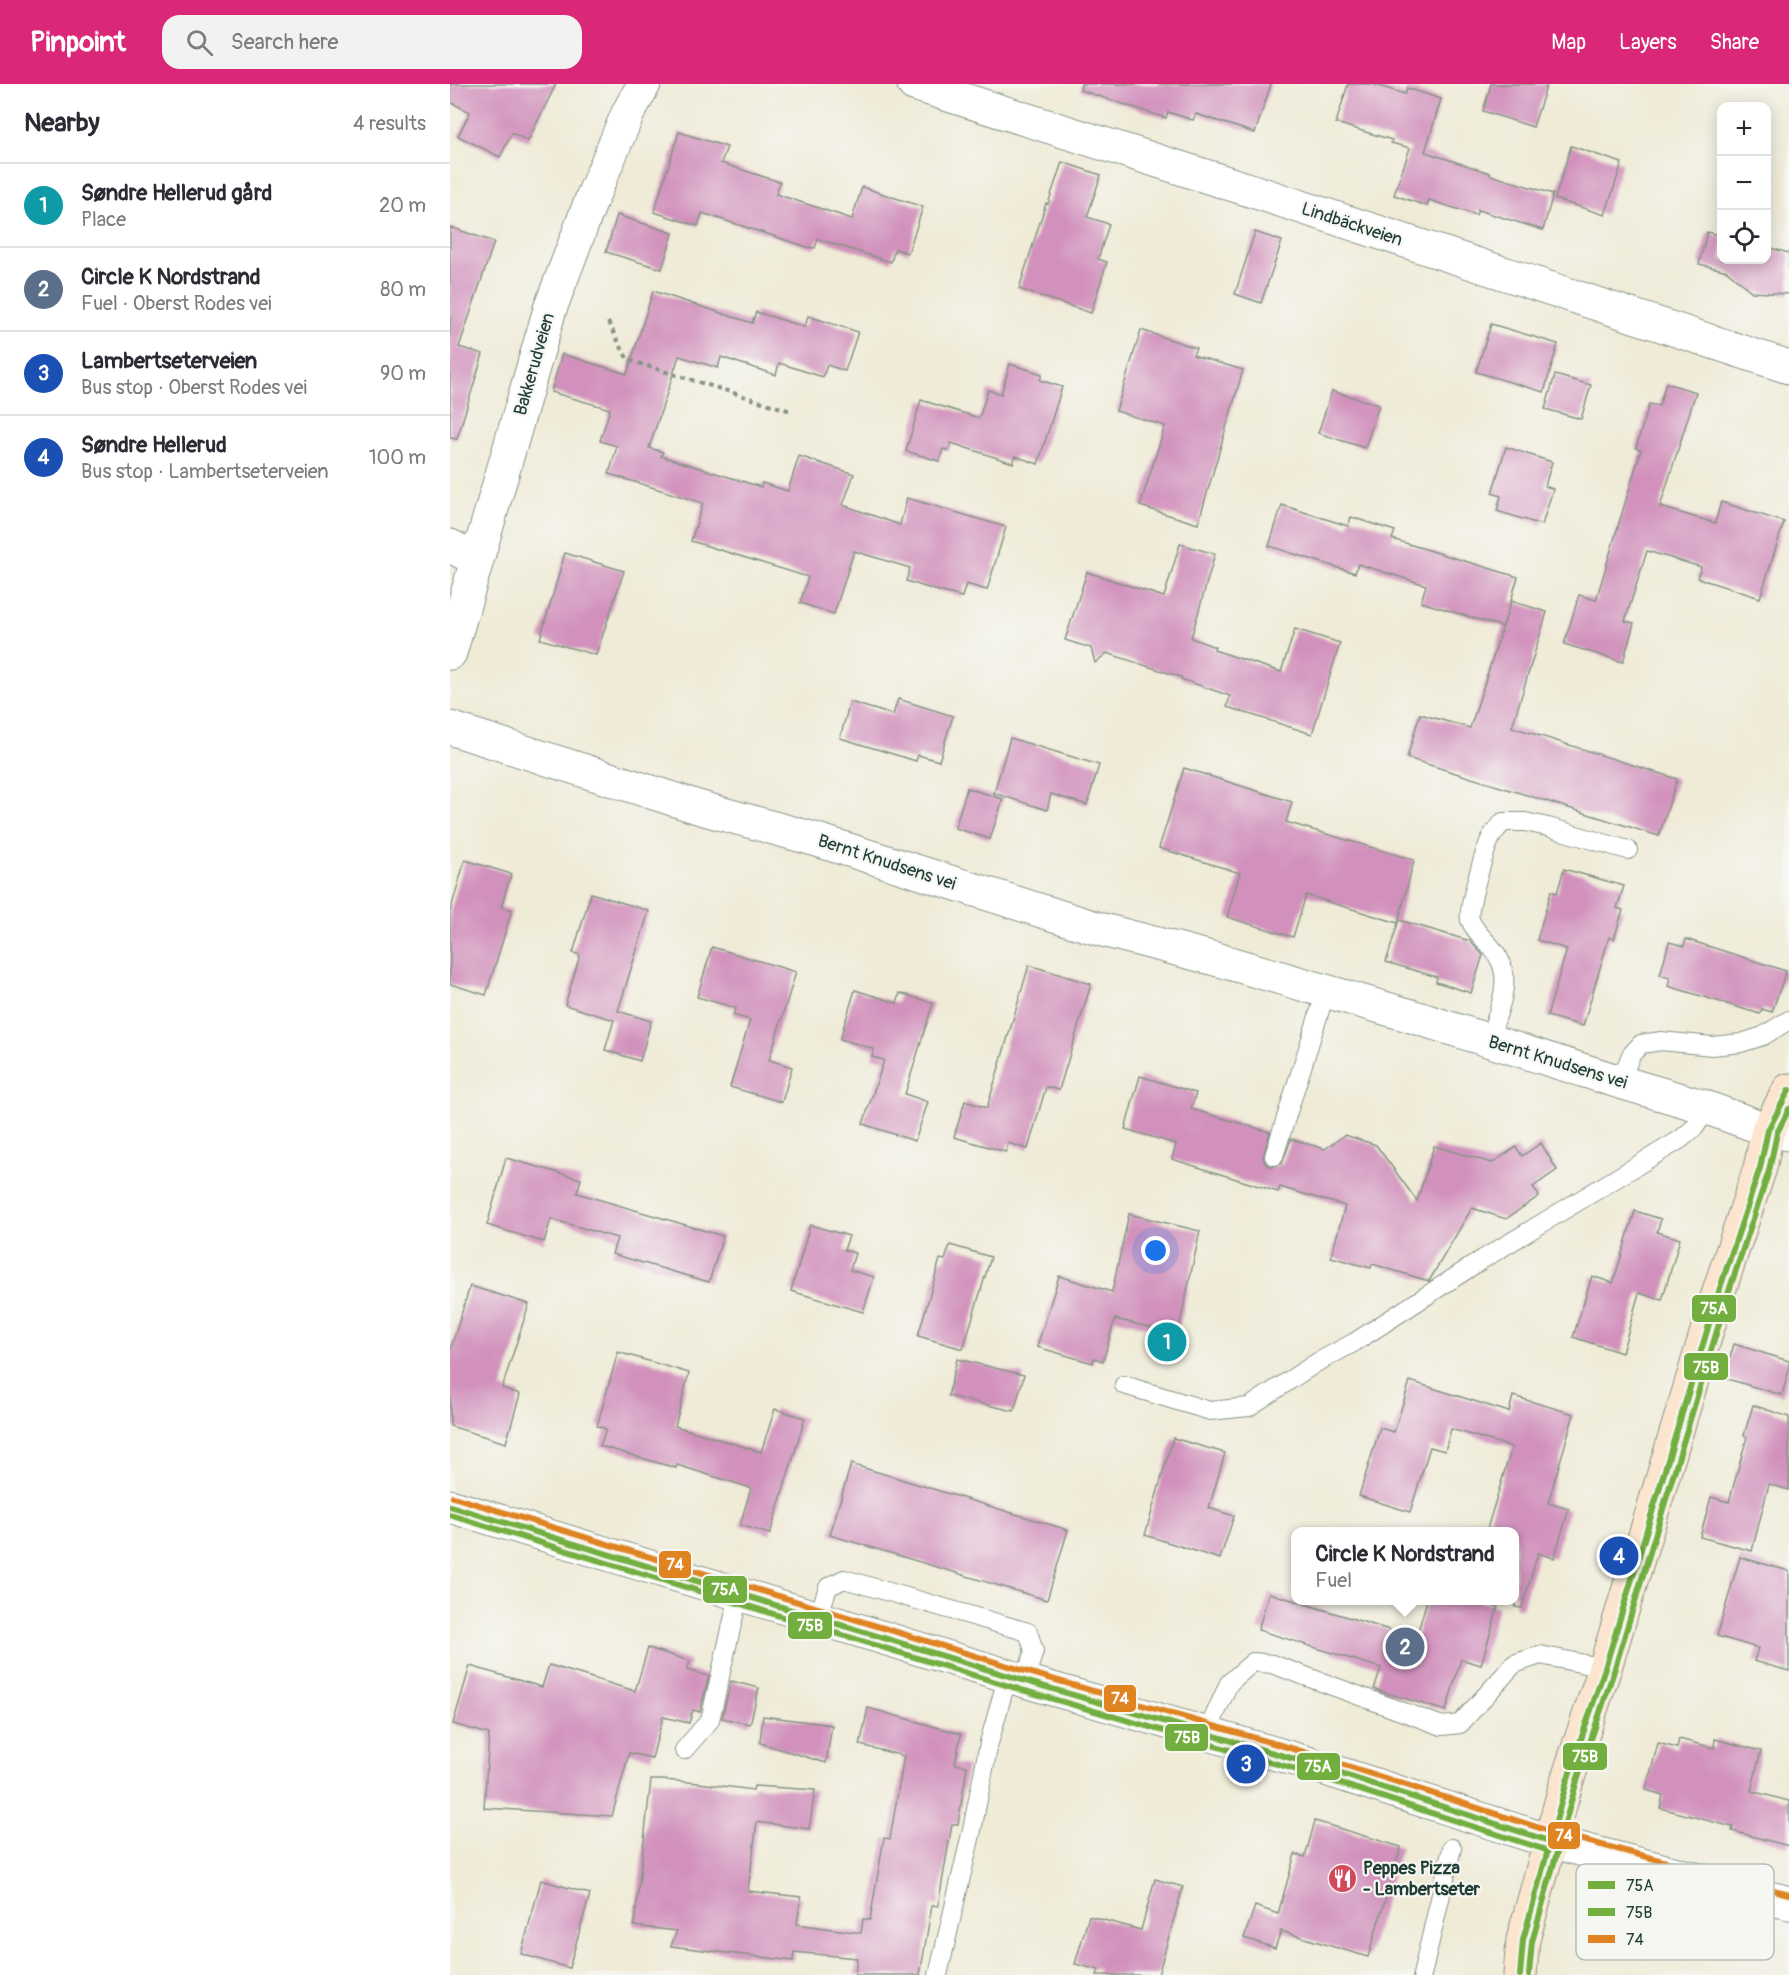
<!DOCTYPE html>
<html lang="en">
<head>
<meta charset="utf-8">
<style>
  :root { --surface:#fff; --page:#f2f2f3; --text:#2b2b33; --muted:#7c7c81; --line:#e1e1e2; --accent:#db2777 }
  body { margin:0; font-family:Pangolin,sans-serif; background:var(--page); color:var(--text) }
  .controls { position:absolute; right:18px; top:18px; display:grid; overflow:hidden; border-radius:12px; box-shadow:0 3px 15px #0003 }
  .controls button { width:54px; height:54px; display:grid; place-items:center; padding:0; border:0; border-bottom:2px solid var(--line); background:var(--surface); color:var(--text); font:30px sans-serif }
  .you { position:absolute; left:706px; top:1167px; width:21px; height:21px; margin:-15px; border:4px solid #fff; border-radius:50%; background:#1a73e8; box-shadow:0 0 0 9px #1a73e833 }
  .badge { display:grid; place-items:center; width:39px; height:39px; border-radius:50%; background:var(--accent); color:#fff; font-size:20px; font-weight:700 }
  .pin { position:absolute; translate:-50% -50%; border:3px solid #fff; box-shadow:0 2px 6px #0006 }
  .popup { position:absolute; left:841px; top:1443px; width:228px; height:78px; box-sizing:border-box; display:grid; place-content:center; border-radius:12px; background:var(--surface); filter:drop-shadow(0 2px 4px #0005); font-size:20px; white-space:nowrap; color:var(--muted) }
  .popup b { font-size:22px; color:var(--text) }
  .popup::after { content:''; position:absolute; left:50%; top:100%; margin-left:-12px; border:12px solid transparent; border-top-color:var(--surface) }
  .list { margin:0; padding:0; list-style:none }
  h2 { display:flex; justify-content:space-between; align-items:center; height:78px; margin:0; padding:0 24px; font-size:26px }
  h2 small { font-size:20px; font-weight:400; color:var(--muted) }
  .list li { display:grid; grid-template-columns:39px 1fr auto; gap:18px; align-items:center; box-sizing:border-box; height:84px; padding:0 24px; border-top:2px solid var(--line) }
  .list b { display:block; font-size:22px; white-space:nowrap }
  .list p { margin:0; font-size:20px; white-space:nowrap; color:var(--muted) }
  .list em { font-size:20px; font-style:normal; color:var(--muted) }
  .icon { flex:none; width:33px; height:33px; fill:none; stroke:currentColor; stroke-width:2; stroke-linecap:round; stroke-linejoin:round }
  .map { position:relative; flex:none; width:1339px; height:1891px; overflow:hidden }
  header { display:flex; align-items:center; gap:36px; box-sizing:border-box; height:84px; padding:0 30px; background:var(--accent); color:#fff }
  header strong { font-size:28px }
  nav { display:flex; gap:33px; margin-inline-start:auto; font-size:21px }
  .search { width:420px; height:54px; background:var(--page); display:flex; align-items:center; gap:15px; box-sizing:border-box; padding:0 21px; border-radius:18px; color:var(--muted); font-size:22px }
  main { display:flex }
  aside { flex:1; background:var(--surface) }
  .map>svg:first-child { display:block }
</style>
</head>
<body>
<header>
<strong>Pinpoint</strong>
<div class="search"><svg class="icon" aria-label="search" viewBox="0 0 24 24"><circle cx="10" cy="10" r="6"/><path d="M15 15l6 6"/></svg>Search here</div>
<nav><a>Map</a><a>Layers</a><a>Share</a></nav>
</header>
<main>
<aside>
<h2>Nearby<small>4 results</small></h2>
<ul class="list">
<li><span class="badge" style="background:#0f9aa8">1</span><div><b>Søndre Hellerud gård</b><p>Place</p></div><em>20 m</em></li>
<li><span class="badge" style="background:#5c6f8a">2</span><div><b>Circle K Nordstrand</b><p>Fuel · Oberst Rodes vei</p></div><em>80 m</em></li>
<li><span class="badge" style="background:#1a4fb4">3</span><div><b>Lambertseterveien</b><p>Bus stop · Oberst Rodes vei</p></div><em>90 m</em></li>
<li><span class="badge" style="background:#1a4fb4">4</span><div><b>Søndre Hellerud</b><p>Bus stop · Lambertseterveien</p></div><em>100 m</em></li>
</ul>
</aside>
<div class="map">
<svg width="1339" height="1891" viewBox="0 0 1339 1891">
  <rect width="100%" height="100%" fill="#f6f6f2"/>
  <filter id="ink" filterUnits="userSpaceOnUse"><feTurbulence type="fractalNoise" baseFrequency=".0167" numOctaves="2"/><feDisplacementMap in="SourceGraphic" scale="12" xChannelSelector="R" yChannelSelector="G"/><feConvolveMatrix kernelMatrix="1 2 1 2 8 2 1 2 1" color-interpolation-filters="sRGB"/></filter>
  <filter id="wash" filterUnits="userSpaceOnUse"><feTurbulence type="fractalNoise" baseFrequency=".008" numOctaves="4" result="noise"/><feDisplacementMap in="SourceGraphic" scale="24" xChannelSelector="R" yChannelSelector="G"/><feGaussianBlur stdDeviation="1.35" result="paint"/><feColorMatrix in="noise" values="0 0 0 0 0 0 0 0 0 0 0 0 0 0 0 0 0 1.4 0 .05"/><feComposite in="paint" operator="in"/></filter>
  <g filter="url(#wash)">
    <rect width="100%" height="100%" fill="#efebd7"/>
    <g id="blocks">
      <!-- building -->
      <path fill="#d191bc" d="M0,0H106L78,57L62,49L50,73L8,52L20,28L0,18Z
        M631,0H821L805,49L746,30L743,36L718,28L716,34L630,6Z
        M898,0H922L955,10L957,4L991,15L975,68L1040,89V91L1103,110L1093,146L1028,126L1026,131L979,116L977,122L944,111L960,64L941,59L942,56L886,39Z
        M1041,0H1097L1083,43L1033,27Z
        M229,48L277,63L271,79L330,98L326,110L402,135L412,103L473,123L458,169L445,165L441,178L368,155L365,164L357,163L252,129L248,142L204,128Z
        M1121,62L1172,79L1155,131L1105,115Z
        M612,78L651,91L637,133L659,140L648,175L657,178L641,229L569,205L596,119L598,120Z
        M167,131L223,149L212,185L156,168Z
        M0,143L44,158L9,263L33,270L7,355L0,354Z
        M805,148L832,157L811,219L785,210Z
        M1257,148L1272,152V176H1317V163L1339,169V210L1302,208L1277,187L1249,180Z
        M203,207L302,239L306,228L355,243L358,232L408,248L395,287L377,281L373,293L329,279L326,291L271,273L268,284L229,272L199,364L213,368L211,372L311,403L312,399L338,407L349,372L404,390L393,421L450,441L457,414L556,443L537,506L516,500L512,513L485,506L456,497L460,484L404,467L384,530L350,519L358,493L241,457L253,419L159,390L167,362L150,357L160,325L101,308L112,270L177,290Z
        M1041,240L1108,260L1094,308L1026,288Z
        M691,246L746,264L743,271L793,286L748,440L690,422L715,342L666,327Z
        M560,280L592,290L590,296L612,303L588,380L565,372L563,379L501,359L499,367L493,365L489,377L456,367L471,316L529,334L538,306L551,310Z
        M1105,291L1141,301L1131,335L1095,325Z
        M1216,299L1246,308L1210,423L1265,439L1271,418L1334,438L1310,514L1247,494L1251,483L1197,467L1175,537L1184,539L1173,578L1114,560L1129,511L1146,516L1191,366L1186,364L1199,320L1209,322Z
        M882,307L929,321L915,364L868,349Z
        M1056,363L1102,378L1095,402L1103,405L1092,441L1047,427L1051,412L1042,409Z
        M832,421L898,442L901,433L945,447L942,455L1068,493L1053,543L971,518L976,501L908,480L905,489L819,462Z
        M730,460L765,470L741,554L765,563L764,566L831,588L845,545L890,559L862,650L777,623L780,612L731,595V593L657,569L645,579L641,564L615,556L637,488L714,513Z
        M115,469L174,487L146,571L90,555Z
        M1061,517L1097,528L1062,643L1227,695L1209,752L957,674L970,630L1020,644Z
        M448,615L503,632L489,677L468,671L466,677L390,654L400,618L443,631Z
        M560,654L649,681L637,721L601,710L597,726L544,709Z
        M734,684L842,718L836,738L964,776L948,839L856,811L843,853L777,833L790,789L709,764Z
        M517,704L553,715L540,755L505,744Z
        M15,776L61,790L51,823L62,826L36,911L0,900V828Z
        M1114,785L1174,802L1167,824L1173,826L1164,855L1159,853L1133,942L1097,932L1117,865L1087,856L1101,807L1107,809Z
        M141,809L199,827L168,927L201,937L190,977L155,966L164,936L115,921L130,871L123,869Z
        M949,836L1020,857L1033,871L1021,909L986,898L987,893L936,878Z
        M1236,855L1336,887L1322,928L1312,925L1310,930L1218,902L1220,894L1210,891L1219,858L1234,862Z
        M262,863L346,888L319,976L342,983L332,1018L280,1003L300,936L283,931L286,924L247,913Z
        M579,881L641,900L609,1006L596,1003L578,1065L558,1059L556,1068L504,1053L515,1017L537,1024Z
        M405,906L447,919L450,909L483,919L455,1010L478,1018L465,1057L413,1040L434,976L422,973L424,965L390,955Z
        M690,992L746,1009L741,1025L820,1048L813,1074L816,1080L821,1083L832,1080L841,1055L875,1065L895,1051L926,1061L967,1117L984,1062L1042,1079L1066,1063L1072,1072L1091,1059L1107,1086L1083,1103L1089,1112L1056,1135L1022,1124L979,1197L922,1180L921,1184L881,1173L895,1122L830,1103L828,1108L722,1075L726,1060L675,1045Z
        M56,1074L131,1095L127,1109L273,1152L259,1198L162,1170L167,1154L101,1135L94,1158L37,1141Z
        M1185,1127L1211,1135L1207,1148L1230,1155L1212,1216L1189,1209L1172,1269L1123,1253L1142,1192L1163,1199Z
        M679,1130L750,1147L728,1250L665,1235L653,1277L644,1274L643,1279L587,1263L609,1192L662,1208Z
        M360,1141L399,1152L394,1166L405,1169L400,1186L424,1193L413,1228L341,1207Z
        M500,1161L541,1173L513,1265L468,1252L490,1175L495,1176Z
        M20,1202L79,1220L52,1304L70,1310L56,1359L0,1342V1267Z
        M1284,1260L1339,1277V1286L1332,1311L1274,1294Z
        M168,1268L239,1289L225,1342L311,1368L325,1325L355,1334L320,1450L290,1441L301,1404L227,1381L226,1384L150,1362L156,1345L147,1342Z
        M507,1275L574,1291L564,1327L498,1312Z
        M960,1297L1059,1328L1063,1312L1124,1330L1098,1419L1119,1425L1104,1474L1088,1469L1072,1524L1065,1523V1448H1036L1062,1363L1001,1345L995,1367L980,1363L960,1428L909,1412L930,1344L944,1348Z
        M1303,1321L1339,1333V1406L1319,1400L1302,1467L1250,1453L1261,1413L1279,1418L1297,1353L1294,1351Z
        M723,1354L775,1369L759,1424L784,1432L770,1475L695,1451Z
        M401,1380L618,1446L597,1516L380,1451Z
        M1290,1473L1339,1487V1587L1304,1577L1308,1564L1267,1552Z
        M819,1509L966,1554L977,1516H1026L1048,1523L1031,1581L1011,1575L996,1627L924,1605L931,1584L808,1546Z
        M198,1564L240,1577L237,1586L259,1592L250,1628L243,1626L239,1639L213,1633L202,1674L179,1669L162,1732L34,1724L39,1650L3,1640L20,1582L92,1603L99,1581L185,1607Z
        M281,1597L309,1604L300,1640L272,1634Z
        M418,1624L511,1650L505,1680L517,1682L508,1740H502L488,1822L482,1821L470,1891H405L407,1874L344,1868L343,1877L221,1862L227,1847L184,1842L201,1696H214L249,1699L303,1706L304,1702L365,1706L359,1745L307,1738L298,1807L351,1813L347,1840L411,1849L413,1835L420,1836L434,1754L440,1755L454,1672L410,1661Z
        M313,1632L382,1641L376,1679L310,1659Z
        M1229,1655L1264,1664L1265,1655L1311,1667L1301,1707L1339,1717V1762L1282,1747L1283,1743L1210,1724L1213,1711L1196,1706L1208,1659L1227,1664Z
        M865,1737L951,1763L918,1873L831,1847L825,1864L794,1854L805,1822L828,1830L845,1770L855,1773Z
        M705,1795L733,1803L708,1891H647L649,1886L625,1880L639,1832L691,1846Z
        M91,1796L140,1810L119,1884L71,1870Z"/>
    </g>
  </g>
  <g filter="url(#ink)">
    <use href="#blocks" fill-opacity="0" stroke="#879486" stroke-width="1.5"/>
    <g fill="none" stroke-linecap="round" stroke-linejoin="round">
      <defs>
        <path id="service" d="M1039,956C1045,935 1059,907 1053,885C1048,863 1028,855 1020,836C1016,827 1036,762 1042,752C1045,747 1050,742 1053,738H1075L1098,743L1178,766
          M1170,998L1181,971L1191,960L1211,957L1262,962L1291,959L1313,952L1339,936
          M824,1072L876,907
          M674,1301L760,1327L799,1323L866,1279L905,1258L1033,1175L1231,1055L1245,1043L1258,1024
          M368,1534L378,1503L394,1495L578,1548L584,1567L575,1597
          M756,1651L779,1599L803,1578L822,1580L992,1642L1010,1640L1064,1580L1090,1571L1155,1584
          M234,1666L260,1636L289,1510
          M488,1891L522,1746L539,1659L558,1591
          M972,1891L1002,1764"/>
        <path id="minor" d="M464,0L806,108L1339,283
          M0,462L26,475
          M0,569L100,225L142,114L178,29L194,0
          M0,644L251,724L364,755L649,845L769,876L958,931L1170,998L1252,1022L1318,1046L1339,1050"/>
        <path id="tertiary" d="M0,1422L575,1597L851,1677L1099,1757L1339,1819"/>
        <path id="secondary" d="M1070,1891L1073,1856L1117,1697L1155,1584L1270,1204L1310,1084L1318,1046L1339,1006"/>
      </defs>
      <!-- service casing -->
      <use href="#service" stroke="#879486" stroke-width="20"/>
      <!-- minor casing -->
      <use href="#minor" stroke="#879486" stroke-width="35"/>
      <!-- tertiary casing -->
      <use href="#tertiary" stroke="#879486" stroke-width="35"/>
      <!-- secondary casing -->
      <use href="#secondary" stroke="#879486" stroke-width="35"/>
      <!-- path -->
      <path stroke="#879486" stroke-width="4" stroke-dasharray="4.5 4.5" stroke-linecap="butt" d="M158,238L178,276L341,327"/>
      <!-- service -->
      <use href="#service" stroke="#fff" stroke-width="18"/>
      <!-- minor -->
      <use href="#minor" stroke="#fff" stroke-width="33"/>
      <!-- tertiary -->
      <use href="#tertiary" stroke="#fff" stroke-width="33"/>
      <!-- secondary -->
      <use href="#secondary" stroke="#fce5cf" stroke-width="33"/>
      <defs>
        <path id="bus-1" d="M0,1422L575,1597L851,1677L1099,1757
          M1070,1891L1073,1856L1117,1697L1155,1584L1270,1204L1310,1084L1318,1046L1339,1006"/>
        <path id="bus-2" d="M0,1431L572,1606L848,1686L1096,1766
          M1079,1891L1082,1858L1126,1700L1164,1587L1279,1207L1319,1087L1327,1049L1339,1025"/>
        <path id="bus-3" d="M3,1413L578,1588L854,1668L1102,1748L1339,1810"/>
      </defs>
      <!-- bus-1 casing -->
      <use href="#bus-1" stroke="#f6f6f2" stroke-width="10"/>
      <!-- bus-2 casing -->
      <use href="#bus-2" stroke="#f6f6f2" stroke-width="10"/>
      <!-- bus-3 casing -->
      <use href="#bus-3" stroke="#f6f6f2" stroke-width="10"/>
      <!-- bus-1 -->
      <use href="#bus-1" stroke="#73af3f" stroke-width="6"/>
      <!-- bus-2 -->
      <use href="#bus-2" stroke="#73af3f" stroke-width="6"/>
      <!-- bus-3 -->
      <use href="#bus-3" stroke="#e08321" stroke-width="6"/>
    </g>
  </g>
  <!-- icons -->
  <defs>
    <symbol id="restaurant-disc" viewBox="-11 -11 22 22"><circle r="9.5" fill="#d1495b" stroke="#f6f6f2"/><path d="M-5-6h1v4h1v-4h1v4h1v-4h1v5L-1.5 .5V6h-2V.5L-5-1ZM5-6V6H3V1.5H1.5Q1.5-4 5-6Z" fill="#fff"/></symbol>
  </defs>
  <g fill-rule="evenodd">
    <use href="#restaurant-disc" x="876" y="1778" width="33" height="33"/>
  </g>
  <g text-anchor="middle" stroke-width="4.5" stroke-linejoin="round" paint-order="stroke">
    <!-- street labels -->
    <g font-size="18" fill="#1f3d34" stroke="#f6f6f2">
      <text transform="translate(902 140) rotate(18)" y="6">Lindbäckveien</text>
      <text transform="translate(84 280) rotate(-74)" y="6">Bakkerudveien</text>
      <text transform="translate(437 778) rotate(18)" y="6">Bernt Knudsens vei</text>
      <text transform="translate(1108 978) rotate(17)" y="6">Bernt Knudsens vei</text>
    </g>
    <!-- poi labels -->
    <g font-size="18" font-weight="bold" fill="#1f3d34" stroke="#f6f6f2" text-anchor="start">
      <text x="913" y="1790">Peppes Pizza<tspan x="913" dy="21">- Lambertseter</tspan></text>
    </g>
  </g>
  <!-- legend -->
  <rect x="1126" y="1780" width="198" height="96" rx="9" fill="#f6f6f2" stroke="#b6beb9" stroke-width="1.5"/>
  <rect x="1138" y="1797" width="27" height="8" fill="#73af3f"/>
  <rect x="1138" y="1824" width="27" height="8" fill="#73af3f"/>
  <rect x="1138" y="1851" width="27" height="8" fill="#e08321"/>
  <g font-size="16" fill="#1f3d34">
    <text x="1176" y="1807">75A</text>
    <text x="1176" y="1834">75B</text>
    <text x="1176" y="1861">74</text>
  </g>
  <g stroke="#f6f6f2" stroke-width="2">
    <rect x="1241" y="1210" width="46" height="29" rx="6" fill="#73af3f"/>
    <rect x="1233" y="1268" width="46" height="29" rx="6" fill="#73af3f"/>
    <rect x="208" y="1466" width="34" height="29" rx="6" fill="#e08321"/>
    <rect x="252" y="1491" width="46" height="29" rx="6" fill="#73af3f"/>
    <rect x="337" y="1527" width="46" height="29" rx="6" fill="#73af3f"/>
    <rect x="653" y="1600" width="34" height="29" rx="6" fill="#e08321"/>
    <rect x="714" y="1639" width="45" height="29" rx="6" fill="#73af3f"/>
    <rect x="1112" y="1658" width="46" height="29" rx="6" fill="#73af3f"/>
    <rect x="846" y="1668" width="45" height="29" rx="6" fill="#73af3f"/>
    <rect x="1097" y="1737" width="34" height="29" rx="6" fill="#e08321"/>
  </g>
  <g font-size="16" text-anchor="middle" font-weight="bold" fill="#fff">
    <text x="1264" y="1230">75A</text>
    <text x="1256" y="1289">75B</text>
    <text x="225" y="1486">74</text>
    <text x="275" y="1511">75A</text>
    <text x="360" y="1547">75B</text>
    <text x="670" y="1620">74</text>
    <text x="737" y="1659">75B</text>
    <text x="1135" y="1678">75B</text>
    <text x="868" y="1688">75A</text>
    <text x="1114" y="1757">74</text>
  </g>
</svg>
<div class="controls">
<button>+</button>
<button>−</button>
<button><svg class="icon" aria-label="locate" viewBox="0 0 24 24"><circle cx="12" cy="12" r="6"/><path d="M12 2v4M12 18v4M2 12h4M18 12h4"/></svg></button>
</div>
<div class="you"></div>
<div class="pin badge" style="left:717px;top:1258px;background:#0f9aa8">1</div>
<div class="pin badge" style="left:955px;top:1563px;background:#5c6f8a">2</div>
<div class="popup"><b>Circle K Nordstrand</b>Fuel</div>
<div class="pin badge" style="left:796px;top:1680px;background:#1a4fb4">3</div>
<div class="pin badge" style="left:1169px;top:1472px;background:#1a4fb4">4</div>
</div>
</main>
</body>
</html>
